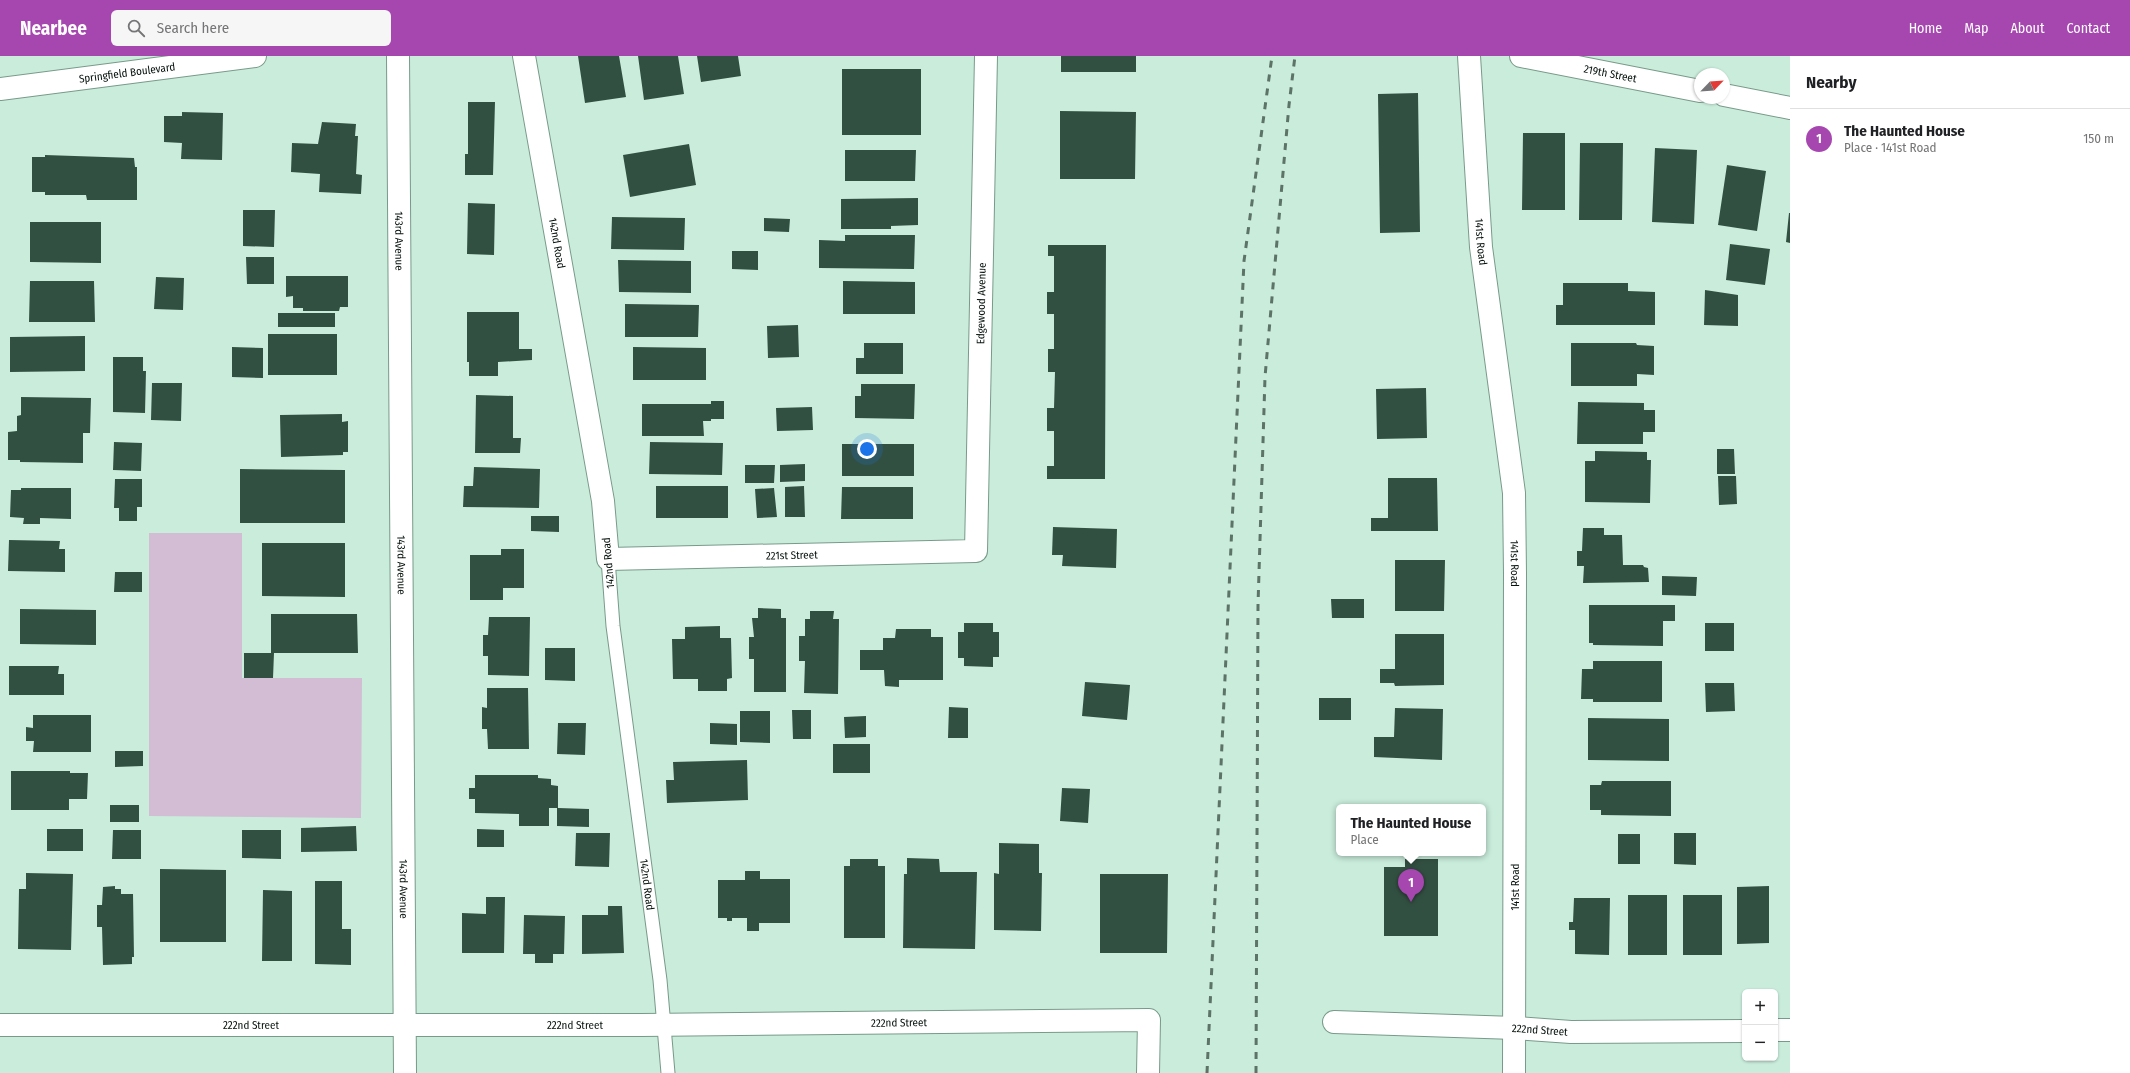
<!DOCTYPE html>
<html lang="en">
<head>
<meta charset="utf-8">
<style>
  :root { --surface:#fff; --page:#f6f6f6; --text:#202124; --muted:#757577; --line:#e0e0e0; --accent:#a647b0 }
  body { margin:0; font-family:"Fira Sans Condensed",sans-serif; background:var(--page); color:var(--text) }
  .controls { position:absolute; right:12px; bottom:12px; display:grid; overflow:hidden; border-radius:6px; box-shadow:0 1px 3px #0004 }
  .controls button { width:36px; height:36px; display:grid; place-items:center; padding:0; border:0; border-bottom:1px solid var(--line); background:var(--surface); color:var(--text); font:20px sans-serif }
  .compass { position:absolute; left:1694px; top:12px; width:36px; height:36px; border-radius:50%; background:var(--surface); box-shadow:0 1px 3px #0004; rotate:65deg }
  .you { position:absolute; left:867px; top:393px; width:14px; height:14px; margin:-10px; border:3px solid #fff; border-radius:50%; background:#1a73e8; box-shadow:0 0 0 6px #1a73e833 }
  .badge { display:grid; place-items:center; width:26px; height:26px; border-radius:50%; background:var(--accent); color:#fff; font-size:13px; font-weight:700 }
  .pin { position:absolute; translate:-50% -33px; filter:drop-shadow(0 1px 2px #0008) }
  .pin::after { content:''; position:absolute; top:21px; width:14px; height:12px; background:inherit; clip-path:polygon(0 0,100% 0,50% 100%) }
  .popup { position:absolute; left:1336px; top:748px; width:150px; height:52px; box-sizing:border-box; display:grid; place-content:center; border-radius:6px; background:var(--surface); filter:drop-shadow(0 1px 3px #0005); font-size:13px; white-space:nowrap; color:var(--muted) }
  .popup b { font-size:15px; color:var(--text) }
  .popup::after { content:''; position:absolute; left:50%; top:100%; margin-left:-8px; border:8px solid transparent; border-top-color:var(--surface) }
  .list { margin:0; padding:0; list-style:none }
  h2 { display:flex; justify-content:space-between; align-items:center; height:52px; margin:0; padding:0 16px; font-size:17px }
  h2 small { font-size:13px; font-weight:400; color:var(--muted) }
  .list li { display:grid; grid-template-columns:26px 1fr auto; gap:12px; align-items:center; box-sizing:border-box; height:60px; padding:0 16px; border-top:1px solid var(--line) }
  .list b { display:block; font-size:15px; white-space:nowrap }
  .list p { margin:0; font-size:13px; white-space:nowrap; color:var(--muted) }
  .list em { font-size:13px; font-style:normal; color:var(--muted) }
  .icon { flex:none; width:22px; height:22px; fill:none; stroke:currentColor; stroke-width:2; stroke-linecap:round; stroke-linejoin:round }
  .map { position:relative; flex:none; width:1790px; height:1017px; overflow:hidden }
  header { display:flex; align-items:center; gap:24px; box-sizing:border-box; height:56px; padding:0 20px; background:var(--accent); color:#fff }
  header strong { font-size:19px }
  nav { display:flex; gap:22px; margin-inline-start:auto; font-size:14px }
  .search { width:280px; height:36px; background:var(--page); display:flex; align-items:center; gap:10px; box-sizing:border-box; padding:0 14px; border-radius:6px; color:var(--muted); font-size:15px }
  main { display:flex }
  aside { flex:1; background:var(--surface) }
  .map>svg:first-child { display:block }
</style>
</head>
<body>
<header>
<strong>Nearbee</strong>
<div class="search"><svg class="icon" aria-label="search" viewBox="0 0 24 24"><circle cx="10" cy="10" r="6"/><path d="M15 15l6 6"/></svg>Search here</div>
<nav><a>Home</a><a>Map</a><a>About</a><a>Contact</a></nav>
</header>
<main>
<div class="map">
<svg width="1790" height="1017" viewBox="0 0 1790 1017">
  <rect width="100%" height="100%" fill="#c9ecdb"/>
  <!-- green -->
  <path fill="#d2bdd4" d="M149,477H242V622H362L361,762L149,760Z"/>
  <!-- building -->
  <path fill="#325042" d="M578,0H619L626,41L585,47Z
    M638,0H678L684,38L644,44Z
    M697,0H738L741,20L701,26Z
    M1061,0H1136V16H1061Z
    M842,13H921V79H842Z
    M1418,37L1420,176L1380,177L1378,38Z
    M468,46H495L493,119H465V98H468Z
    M1060,55L1136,56L1135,123H1060Z
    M182,56L223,57L222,104L181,103L182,87L164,86V60H182Z
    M322,66L356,68L355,80H358L356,118L362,119L361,138L319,136L320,118L291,116L292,87L318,88Z
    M1523,77H1565V154H1522Z
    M1580,87H1623L1622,164H1579Z
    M689,88L696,129L630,141L623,99Z
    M1655,92L1697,94L1694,168L1652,166Z
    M845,94H916L915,125H845Z
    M45,99L134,102L135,111H137V144H87L86,139H45V136H32V101H45Z
    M1727,109L1766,115L1757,175L1718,169Z
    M918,142V169L891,170V173H841V143Z
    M468,147L495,148L494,199L467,198Z
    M243,154H275L274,191L243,190Z
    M1789,157H1790V187L1786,186Z
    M612,161L685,162L684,194L611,193Z
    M764,162L790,163L789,176L764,175Z
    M30,166H101V207L30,206Z
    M845,179H915L914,213L819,212V184L845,185Z
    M1730,188L1770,193L1765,229L1726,224Z
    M1048,189H1106L1105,423H1047V410H1054V375H1047V352H1054L1055,316H1048V293H1054V258H1047V236H1054V200H1048Z
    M732,195H758V214L732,213Z
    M246,201H274V228H247Z
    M618,204L691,205V237L619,236Z
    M286,220H348V251H340L339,255H303V252H293V240L286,241Z
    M156,221L184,222L183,254L154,253Z
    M30,225H94L95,266H29Z
    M843,225L915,226V258H843Z
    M1563,227H1628V235L1655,236V269H1556V249H1563Z
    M1705,234L1738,239V270L1704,269Z
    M625,248L699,249L698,281H625Z
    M467,256H519V293H532V304L498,306V320H469V306H467Z
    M278,257H335V271H278Z
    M798,269L799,301L768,302L767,270Z
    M268,278H337V319H268Z
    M85,280V315L10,316V281Z
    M864,287H903V318H856V302H864Z
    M1571,287H1636L1637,289L1654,290V319L1637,318V330H1571Z
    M232,291L263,292V322L232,321Z
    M633,291L706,292V324H633Z
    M113,301H143V315H146L145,357L113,356Z
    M152,327H182L181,365L151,364Z
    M861,328H915L914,363L855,362V340H861Z
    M1426,332L1427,382L1377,383L1376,333Z
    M476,339L513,340V382H521L520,397H475Z
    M21,341L91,342L90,377H83V407L20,406V404H8V376L17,375V360L21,359Z
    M711,345H724V363H711V365H703L704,380H642V348H711Z
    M1578,346L1644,347V354H1655V376H1643V388H1577Z
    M812,351L813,374L777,375L776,352Z
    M342,358V366L348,365V396H343V399L281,401L280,359Z
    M114,386L142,387L141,415L113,414Z
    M650,386L723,387L722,419L649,418Z
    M842,388H914V420H842Z
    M1717,393H1734L1735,418H1717Z
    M1595,395L1647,396V404H1651L1650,447L1585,446V405H1595Z
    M805,408V425L780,426V409Z
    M745,409H775L774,427H745Z
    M474,411L540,413L539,452L463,451L464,430H473Z
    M240,413L345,414V467H240Z
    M1718,420H1736L1737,448L1719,449Z
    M1388,422H1437L1438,475H1371V462H1388Z
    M115,423H142V451H137V465H119V452H114Z
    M656,430H728V462H656Z
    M804,430L805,461H785V431Z
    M842,431H913V463H841Z
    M21,432H71V463L40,462V468H23L24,462L10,461L11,434H21Z
    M774,432L777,461L757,462L755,433Z
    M531,460H559V476L531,475Z
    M1053,471L1117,473L1116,512L1062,510L1063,499H1052Z
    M1583,472H1604V479H1622L1623,509H1643L1644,511L1648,512L1649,526L1583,527L1584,510H1577V495H1582Z
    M9,484L60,485L59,493H65V516L8,515Z
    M262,487H345V541L262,540Z
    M501,493H524V532H503V544H470V499H501Z
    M1395,504H1445L1444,555H1395Z
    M115,516H142V536H114Z
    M1662,520L1697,521L1696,540L1662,539Z
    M1331,543H1364V562H1332Z
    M1589,549H1675V565H1663V590L1593,589V587H1589Z
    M758,552L781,553V562H786V636H754V603H749V581H754L752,562H758Z
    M20,553L96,554V589L20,588Z
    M810,555H834L833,563H839L838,638L804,637L805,605H799V580H805V563H810Z
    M271,558H357L358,597H274L273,622H244V597H271Z
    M489,561H530L529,620L488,619V600H483V579H488Z
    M964,567H993V576H999V601H993V611L964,610V602H958V576H964Z
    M1705,567H1734V595H1705Z
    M720,570V582H731L732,622L727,623V635H698V623H673L672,583H685V571Z
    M896,573H931V581H943V624H899V631L885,630L884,614H860V594H883V582H895Z
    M1395,578H1444V629L1395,630L1394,627H1380V613H1395Z
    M545,592H575V625L545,624Z
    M1593,605H1662V646H1593V643H1581L1582,613H1593Z
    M9,610H59L58,618H64V639H9Z
    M1085,626L1130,629L1127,664L1082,660Z
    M1705,627H1734L1735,655L1706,656Z
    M487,632H528L529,693H488L487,673H482V651L487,652Z
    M1319,642H1351V664H1319Z
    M949,651L968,652V682H948Z
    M1395,652L1443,653L1442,704L1374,701V681H1394Z
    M792,654H811V683H793Z
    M740,655H770V687L740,686Z
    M33,659H91V696H33L34,685H26V671L33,672Z
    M866,660V681L845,682L844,661Z
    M1588,662L1669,663V705L1588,704Z
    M558,667H586L585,699L557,698Z
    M710,667L737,668V689L710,688Z
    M833,688H870V717H833Z
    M115,695H143V710L115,711Z
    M747,704L748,744L667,747L666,724H674L673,706Z
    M11,715H70V717H88L87,743H69V754H11Z
    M475,719H538V722L551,723V729L558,730V752L589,753V771L557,770V752H549V770H519V758L475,757V743H469V732H475Z
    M1602,725H1671V760L1601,759V754H1590V729H1601Z
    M1062,732L1090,733L1088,767L1060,765Z
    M110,749H139V766H110Z
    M356,770L357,795L301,796V772Z
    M47,773H83V795H47Z
    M477,773L504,774V791H477Z
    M113,774H141V803H112Z
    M242,774H281V803L242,802Z
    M576,777H610L609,811L575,810Z
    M1674,777H1696V809L1674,808Z
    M1618,778H1640V808H1618Z
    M999,787L1039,788V817H1042L1041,875L994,874V817L999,818Z
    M907,802L939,803L940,816H977L975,893L903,892L904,818H907Z
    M850,803H878V810H885V882H844V810H850Z
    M1405,803H1438V880H1384V811H1405Z
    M160,813L226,814V886H160Z
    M745,815H760V823H790V867H759V875H747V862H732V865H727V862H718V824H745Z
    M26,817L73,818L71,894L18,893L19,833H26Z
    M1100,818H1168L1167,897H1100Z
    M315,825H342V873H351V909L315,908Z
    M115,830V833H121V838H133L134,901H132V908L103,909L102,871H97V849H102L103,831Z
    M1769,830V887L1737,888V831Z
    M263,834L292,835V905H262Z
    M1628,839H1667V899H1628Z
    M1683,839H1722V899H1683Z
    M486,841H505L504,897H462V857L486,858Z
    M1574,842H1610L1609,899L1575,898V874H1569V866H1573Z
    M608,850H622L624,897L582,898V859H608Z
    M524,859L565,860L564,898H553V907H535V898H523Z"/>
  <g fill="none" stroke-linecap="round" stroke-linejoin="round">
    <defs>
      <g id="lane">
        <path id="s1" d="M608,503L613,570L660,924L668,1017"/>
      </g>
      <g id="street">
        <path id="s2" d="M398,0L405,1017"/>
        <path id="s3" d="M524,0L603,445L608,503L976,495L986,0"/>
        <path id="s4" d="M1469,0L1481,191L1514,437L1515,517L1514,1017"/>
        <path id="s5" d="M1521,0L1700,35"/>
        <path d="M1724,39L1790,52"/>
        <path id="s6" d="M1334,966L1515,972L1571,976L1745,975"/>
        <path id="s7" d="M0,969H642L1149,964L1148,1017"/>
        <path d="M1775,974H1790"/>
      </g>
      <g id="primary">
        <path id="s8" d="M0,33L255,0"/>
      </g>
    </defs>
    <!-- lane casing -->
    <use href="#lane" stroke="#799a8a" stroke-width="15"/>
    <!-- street casing -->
    <use href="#street" stroke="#799a8a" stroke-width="24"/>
    <!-- primary casing -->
    <use href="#primary" stroke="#799a8a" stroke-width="24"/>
    <!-- lane -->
    <use href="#lane" stroke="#fff" stroke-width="13"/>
    <!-- street -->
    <use href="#street" stroke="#fff" stroke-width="22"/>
    <!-- primary -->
    <use href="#primary" stroke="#fff" stroke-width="22"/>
    <!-- rail -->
    <path stroke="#5d7368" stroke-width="3" stroke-dasharray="7 7" stroke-linecap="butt" d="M1207,1017L1244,205L1272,0
      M1256,1017L1258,549L1265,321L1289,49L1295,0"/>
  </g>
  <g text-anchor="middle" stroke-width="4" stroke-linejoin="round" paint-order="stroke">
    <!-- street labels -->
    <g font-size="11" fill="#06120c" stroke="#fff">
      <text dy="4" stroke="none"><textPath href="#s8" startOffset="128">Springfield Boulevard</textPath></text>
      <text dy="4" stroke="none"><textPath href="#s5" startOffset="91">219th Street</textPath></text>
      <text dy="4" stroke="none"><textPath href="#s2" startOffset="185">143rd Avenue</textPath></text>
      <text dy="4" stroke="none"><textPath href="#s4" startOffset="186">141st Road</textPath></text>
      <text dy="4" stroke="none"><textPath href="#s3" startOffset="190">142nd Road</textPath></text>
      <text dy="4" stroke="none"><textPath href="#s3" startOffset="1126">Edgewood Avenue</textPath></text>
      <text dy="4" stroke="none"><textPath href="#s3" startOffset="694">221st Street</textPath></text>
      <text transform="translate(608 507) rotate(-95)" y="4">142nd Road</text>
      <text dy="4" stroke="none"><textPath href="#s4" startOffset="510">141st Road</textPath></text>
      <text dy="4" stroke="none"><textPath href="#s2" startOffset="509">143rd Avenue</textPath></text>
      <text dy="4" stroke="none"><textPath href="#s1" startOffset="328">142nd Road</textPath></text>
      <text transform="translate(1515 831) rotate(-90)" y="4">141st Road</text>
      <text dy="4" stroke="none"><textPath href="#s2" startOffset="833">143rd Avenue</textPath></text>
      <text dy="4" stroke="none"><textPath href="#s7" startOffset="899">222nd Street</textPath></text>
      <text dy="4" stroke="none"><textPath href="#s7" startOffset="251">222nd Street</textPath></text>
      <text dy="4" stroke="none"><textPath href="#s7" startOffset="575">222nd Street</textPath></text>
      <text dy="4" stroke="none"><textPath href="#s6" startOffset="206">222nd Street</textPath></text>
    </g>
  </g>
</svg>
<div class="controls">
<button>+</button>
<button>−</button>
</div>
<svg class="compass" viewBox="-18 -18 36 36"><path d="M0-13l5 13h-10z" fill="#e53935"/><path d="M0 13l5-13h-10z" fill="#757577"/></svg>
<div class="you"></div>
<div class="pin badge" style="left:1411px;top:846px">1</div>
<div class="popup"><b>The Haunted House</b>Place</div>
</div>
<aside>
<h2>Nearby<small></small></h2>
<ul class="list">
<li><span class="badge">1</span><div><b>The Haunted House</b><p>Place · 141st Road</p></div><em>150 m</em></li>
</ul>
</aside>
</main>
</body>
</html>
